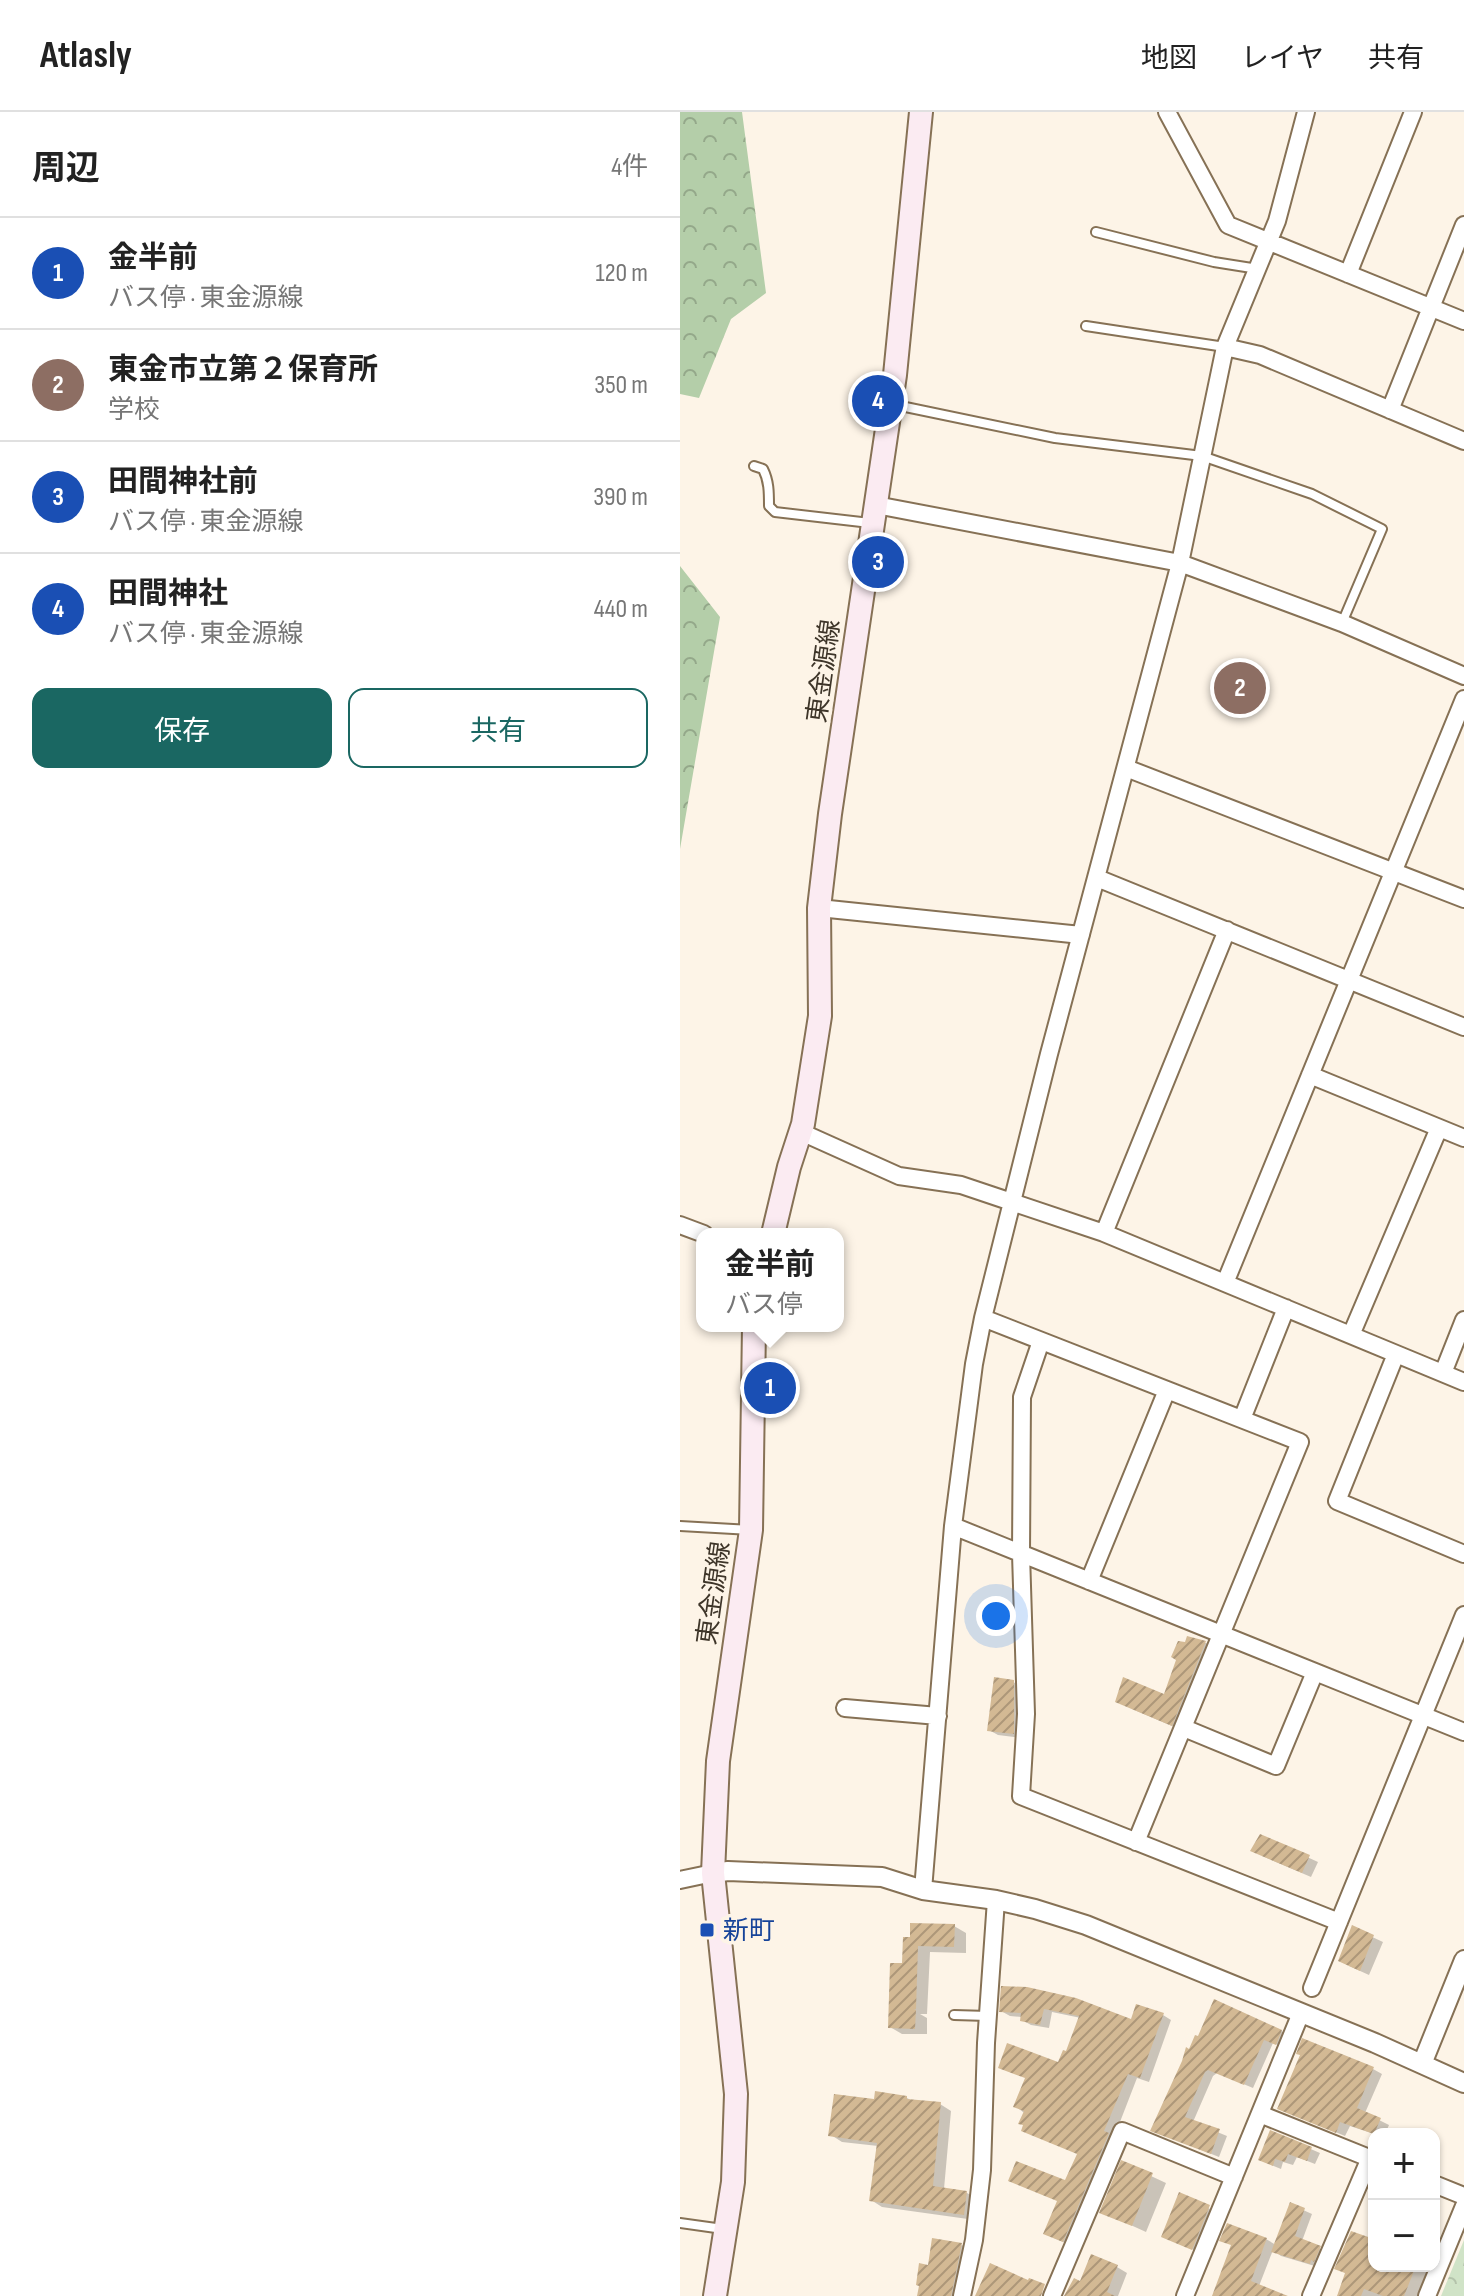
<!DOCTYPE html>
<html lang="ja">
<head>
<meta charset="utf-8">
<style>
  :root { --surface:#fff; --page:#f6f6f6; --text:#222; --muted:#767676; --line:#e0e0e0; --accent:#1a6762 }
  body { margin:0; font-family:"Sofia Sans Condensed","Noto Sans JP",sans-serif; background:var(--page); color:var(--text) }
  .controls { position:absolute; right:24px; bottom:24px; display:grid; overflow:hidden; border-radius:16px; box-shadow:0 2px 6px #0004 }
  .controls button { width:72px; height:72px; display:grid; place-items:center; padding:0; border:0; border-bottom:2px solid var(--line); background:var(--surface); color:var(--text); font:40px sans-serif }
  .you { position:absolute; left:316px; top:1504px; width:28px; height:28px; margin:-20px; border:6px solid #fff; border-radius:50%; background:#1a73e8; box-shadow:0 0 0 12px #1a73e833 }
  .badge { display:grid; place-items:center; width:52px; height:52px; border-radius:50%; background:var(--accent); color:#fff; font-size:26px; font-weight:700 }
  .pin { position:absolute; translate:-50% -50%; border:4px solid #fff; box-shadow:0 2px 8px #0006 }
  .popup { position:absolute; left:16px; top:1116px; width:148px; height:104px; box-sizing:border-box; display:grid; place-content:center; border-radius:16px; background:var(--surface); filter:drop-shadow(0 2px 6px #0005); font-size:26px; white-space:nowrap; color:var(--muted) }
  .popup b { font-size:30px; color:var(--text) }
  .popup::after { content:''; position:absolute; left:50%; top:100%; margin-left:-16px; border:16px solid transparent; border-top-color:var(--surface) }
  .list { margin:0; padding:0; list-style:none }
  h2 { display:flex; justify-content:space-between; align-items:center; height:104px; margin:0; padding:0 32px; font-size:34px }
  h2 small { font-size:26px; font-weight:400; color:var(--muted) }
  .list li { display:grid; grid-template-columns:52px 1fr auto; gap:24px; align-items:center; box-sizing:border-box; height:112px; padding:0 32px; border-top:2px solid var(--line) }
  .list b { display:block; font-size:30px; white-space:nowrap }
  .list p { margin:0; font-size:26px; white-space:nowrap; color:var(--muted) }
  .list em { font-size:26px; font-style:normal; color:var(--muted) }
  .actions { display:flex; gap:16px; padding:24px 32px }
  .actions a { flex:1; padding:18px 0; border:2px solid var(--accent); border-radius:16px; text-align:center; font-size:28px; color:var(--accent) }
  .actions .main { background:var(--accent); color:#fff }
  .map { position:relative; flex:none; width:784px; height:2184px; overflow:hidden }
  header { display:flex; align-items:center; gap:48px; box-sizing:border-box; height:112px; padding:0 40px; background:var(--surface); border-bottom:2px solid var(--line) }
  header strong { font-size:38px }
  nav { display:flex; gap:44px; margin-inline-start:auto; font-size:28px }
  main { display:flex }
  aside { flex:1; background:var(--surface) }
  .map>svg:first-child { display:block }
</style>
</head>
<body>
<header>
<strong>Atlasly</strong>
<nav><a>地図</a><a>レイヤ</a><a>共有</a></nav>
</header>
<main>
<aside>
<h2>周辺<small>4件</small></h2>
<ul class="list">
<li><span class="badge" style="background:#1a4fb4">1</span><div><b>金半前</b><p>バス停 · 東金源線</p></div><em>120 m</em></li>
<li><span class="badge" style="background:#8d6e63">2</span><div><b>東金市立第２保育所</b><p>学校</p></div><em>350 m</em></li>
<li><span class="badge" style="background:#1a4fb4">3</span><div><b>田間神社前</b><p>バス停 · 東金源線</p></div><em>390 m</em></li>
<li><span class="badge" style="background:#1a4fb4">4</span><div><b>田間神社</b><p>バス停 · 東金源線</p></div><em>440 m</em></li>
</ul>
<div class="actions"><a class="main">保存</a><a>共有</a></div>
</aside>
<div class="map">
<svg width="784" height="2184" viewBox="0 0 784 2184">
  <defs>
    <pattern id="forest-crowns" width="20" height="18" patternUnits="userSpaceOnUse" patternTransform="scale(2)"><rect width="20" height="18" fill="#b4cea9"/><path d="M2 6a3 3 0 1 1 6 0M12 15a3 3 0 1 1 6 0" fill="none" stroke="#94a88a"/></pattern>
    <pattern id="park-crowns" width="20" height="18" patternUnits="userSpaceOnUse" patternTransform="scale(2)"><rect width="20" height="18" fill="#d0e3c7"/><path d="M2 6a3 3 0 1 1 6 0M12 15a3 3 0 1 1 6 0" fill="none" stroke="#b4c3ab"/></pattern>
    <pattern id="building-hatch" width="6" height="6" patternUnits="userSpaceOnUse" patternTransform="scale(2)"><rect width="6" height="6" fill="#d3b994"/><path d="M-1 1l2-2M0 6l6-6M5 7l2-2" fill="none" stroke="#ad9779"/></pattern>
  </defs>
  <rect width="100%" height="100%" fill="#fdf4e7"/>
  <!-- forest -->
  <path fill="url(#forest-crowns)" d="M0,0H62L86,181L51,207L19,286L0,282Z
    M0,454L40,505L0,737Z"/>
  <!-- park -->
  <path fill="url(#park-crowns)" d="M784,2128V2184H761Z"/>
  <!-- shadow -->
  <path fill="#0003" d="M509,1526L526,1531L540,1539L506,1620L452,1597L485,1584Z
    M333,1570L343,1575L342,1626L318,1623L309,1618Z
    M581,1724L638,1750L631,1765L582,1744Z
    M274,1814L286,1821V1841L250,1840L247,1902H240L247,1906V1922H222L210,1915L224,1853L232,1827Z
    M673,1816L703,1830L689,1863L669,1854Z
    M323,1876L452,1909L483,1903L491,1908L469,1970L457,1966L392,2134L374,2126L387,2071L399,2042L335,1994L379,1952L387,1942L401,1906L372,1900L369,1916L351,1913L342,1908V1905L330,1904L321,1899Z
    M601,1919L610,1924L605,1936L593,1931L573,1976L537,1961L533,1964L513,2010L547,2024L539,2045L481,2022L504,1949Z
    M693,1957L702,1962L685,2001L709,2013L705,2022H694L670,2014L665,2024L609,2001Z
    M227,1986L234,1990L260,1992L271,1999L264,2077L287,2081L298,2087L295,2108L202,2095L191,2088L198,2034L162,2030L151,2023L196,1989Z
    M591,2020L640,2041L635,2052L617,2045L613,2053L603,2050L601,2057L589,2052Z
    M443,2051L486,2071L466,2120L422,2100Z
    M500,2083L543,2103L527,2144L483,2124Z
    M612,2093L632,2102L622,2129L647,2140L638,2155L601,2144L593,2138L579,2174L604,2184H534L586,2127L596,2133Z
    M694,2129V2154H749L737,2184H661L667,2162L657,2156Z
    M282,2133L289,2137L280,2184H239L250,2155Z
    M437,2155L447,2161L438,2184H387L401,2172Z"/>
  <!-- building -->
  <path fill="url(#building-hatch)" d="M507,1524L526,1529L492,1614L435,1590L443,1565L484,1582L496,1548L491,1545L498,1529L505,1530Z
    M314,1565L334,1568V1622L307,1619Z
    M580,1722L630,1743L622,1761L570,1739Z
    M230,1811L275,1812L274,1835L238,1834L236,1897H234L236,1898L235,1917L208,1916L210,1851H222L223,1825H230Z
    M672,1813L694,1823L680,1859L658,1849Z
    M321,1874L347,1875L396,1886L451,1907L456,1892L484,1901L460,1966L448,1962L424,2019L429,2021L383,2130L363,2122L377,2089L328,2069L336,2049L385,2068L397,2042L341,2019L343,2013L338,2012L344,1999L333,1995L345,1966L318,1956L327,1931L378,1950L383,1938L386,1939L399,1904L364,1897L360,1913L340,1909L341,1901L319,1900Z
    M534,1887L602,1918L596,1933L584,1928L564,1973L528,1958L525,1960L505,2005L540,2017L531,2042L470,2019L502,1949L506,1935L509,1937L515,1923L518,1924Z
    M622,1926L694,1955L677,1996L701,2006L694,2022L660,2010L656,2021L597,1997L620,1943L616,1942Z
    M195,1979L227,1984V1987L261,1990L253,2074L287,2079L284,2103L189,2089L197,2031L148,2024L154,1982L194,1987Z
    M590,2018L632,2035L627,2049L608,2042L605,2050L595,2047L593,2054L578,2048Z
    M441,2048L473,2061L452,2114L419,2101Z
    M499,2080L530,2093L512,2138L481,2125Z
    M610,2090L625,2096L615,2124L641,2134L634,2150L631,2148L630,2152L591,2140Z
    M547,2111L587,2126L571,2169L608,2184H532L551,2133L539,2129Z
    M671,2119L694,2127V2154H736L724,2184H703L684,2177L681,2184H657L665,2161L654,2157Z
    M252,2126L282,2131L271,2184H237L239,2174L236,2173L239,2151L248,2153Z
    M411,2142L438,2153L427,2180L435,2184H384L394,2166L400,2169Z
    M310,2151L348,2168L349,2166L365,2172L361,2184H295Z"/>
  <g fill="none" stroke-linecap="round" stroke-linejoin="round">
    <defs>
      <path id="service" d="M416,120L534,150L578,157
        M406,214L545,235
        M211,292L375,326L522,344L632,382L702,417L662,511
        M74,354L83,357C89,369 89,380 89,394L95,400L190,411
        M0,1414L71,1418
        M274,1903L308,1904
        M0,2111L43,2117"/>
      <path id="minor" d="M487,0L548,113L784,209
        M668,162L733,0
        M545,235L580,243L784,329
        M710,298L784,113
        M196,393L500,451L662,511L784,564
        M446,656L784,787
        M417,766L784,915
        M139,796L401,823
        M630,963L784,1026
        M121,1020L219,1064L281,1073L424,1121L784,1270
        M0,1113L24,1122
        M424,1121L547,818
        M545,1171L784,587
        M303,1206L620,1330L456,1730
        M671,1223L759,1016
        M361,1229L342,1285L341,1442L346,1602L341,1684L659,1810
        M716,1242L657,1389L784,1442
        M763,1261L784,1208
        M562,1307L606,1196
        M273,1414L784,1620
        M409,1469L487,1278
        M165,1596L258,1604
        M504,1616L596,1654L635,1560
        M0,1768L33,1761
        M243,1778L273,1414L294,1252L303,1206L369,942L500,451L545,235L597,109L626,0
        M632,1876L784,1503
        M580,2002L694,2048
        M754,2072L784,2084
        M282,2184L294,2128L302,2058L306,1931L316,1788
        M372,2184L442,2019L554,2065
        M505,2184L621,1901
        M631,2184L690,2046
        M747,2184L784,2094"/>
      <path id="tertiary" d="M33,1761L48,1759L202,1765L243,1778L316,1788L355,1797L406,1813L695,1931L784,1971
        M742,1952L784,1848"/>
      <path id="secondary" d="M93,1122L109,1055L123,1012L140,904L139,796L150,702L215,263L241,0
        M35,2184L53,2070L56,1982L33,1761L38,1649L71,1418L74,1214"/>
    </defs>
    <!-- service casing -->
    <use href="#service" stroke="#867155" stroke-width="12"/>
    <!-- minor casing -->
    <use href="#minor" stroke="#867155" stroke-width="20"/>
    <!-- tertiary casing -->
    <use href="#tertiary" stroke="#867155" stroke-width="22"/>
    <!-- secondary casing -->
    <use href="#secondary" stroke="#867155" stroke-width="26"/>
    <!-- service -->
    <use href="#service" stroke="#fff" stroke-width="8"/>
    <!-- minor -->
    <use href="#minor" stroke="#fff" stroke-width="16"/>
    <!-- tertiary -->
    <use href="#tertiary" stroke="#fff" stroke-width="18"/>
    <!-- secondary -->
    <use href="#secondary" stroke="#fbebf2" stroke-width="22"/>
  </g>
  <!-- markers -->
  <rect fill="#1a4fb4" stroke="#fdf4e7" stroke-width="3" x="19" y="1810" width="16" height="16" rx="4"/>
  <g text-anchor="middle" stroke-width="7" stroke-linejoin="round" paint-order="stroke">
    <!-- street labels -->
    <g font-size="26" fill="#3e3529" stroke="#fdf4e7">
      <text transform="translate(143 559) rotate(-82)" y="9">東金源線</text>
      <text transform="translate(33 1481) rotate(-82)" y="9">東金源線</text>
    </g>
    <!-- transit labels -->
    <g font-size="26" fill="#164399" stroke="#fdf4e7" text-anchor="start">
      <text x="43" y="1827">新町</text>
    </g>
  </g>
</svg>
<div class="controls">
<button>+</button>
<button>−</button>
</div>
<div class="you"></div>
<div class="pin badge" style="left:90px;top:1276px;background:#1a4fb4">1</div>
<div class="popup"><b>金半前</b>バス停</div>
<div class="pin badge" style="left:560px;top:576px;background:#8d6e63">2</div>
<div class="pin badge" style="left:198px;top:450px;background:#1a4fb4">3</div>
<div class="pin badge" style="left:198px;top:289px;background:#1a4fb4">4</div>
</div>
</main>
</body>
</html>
